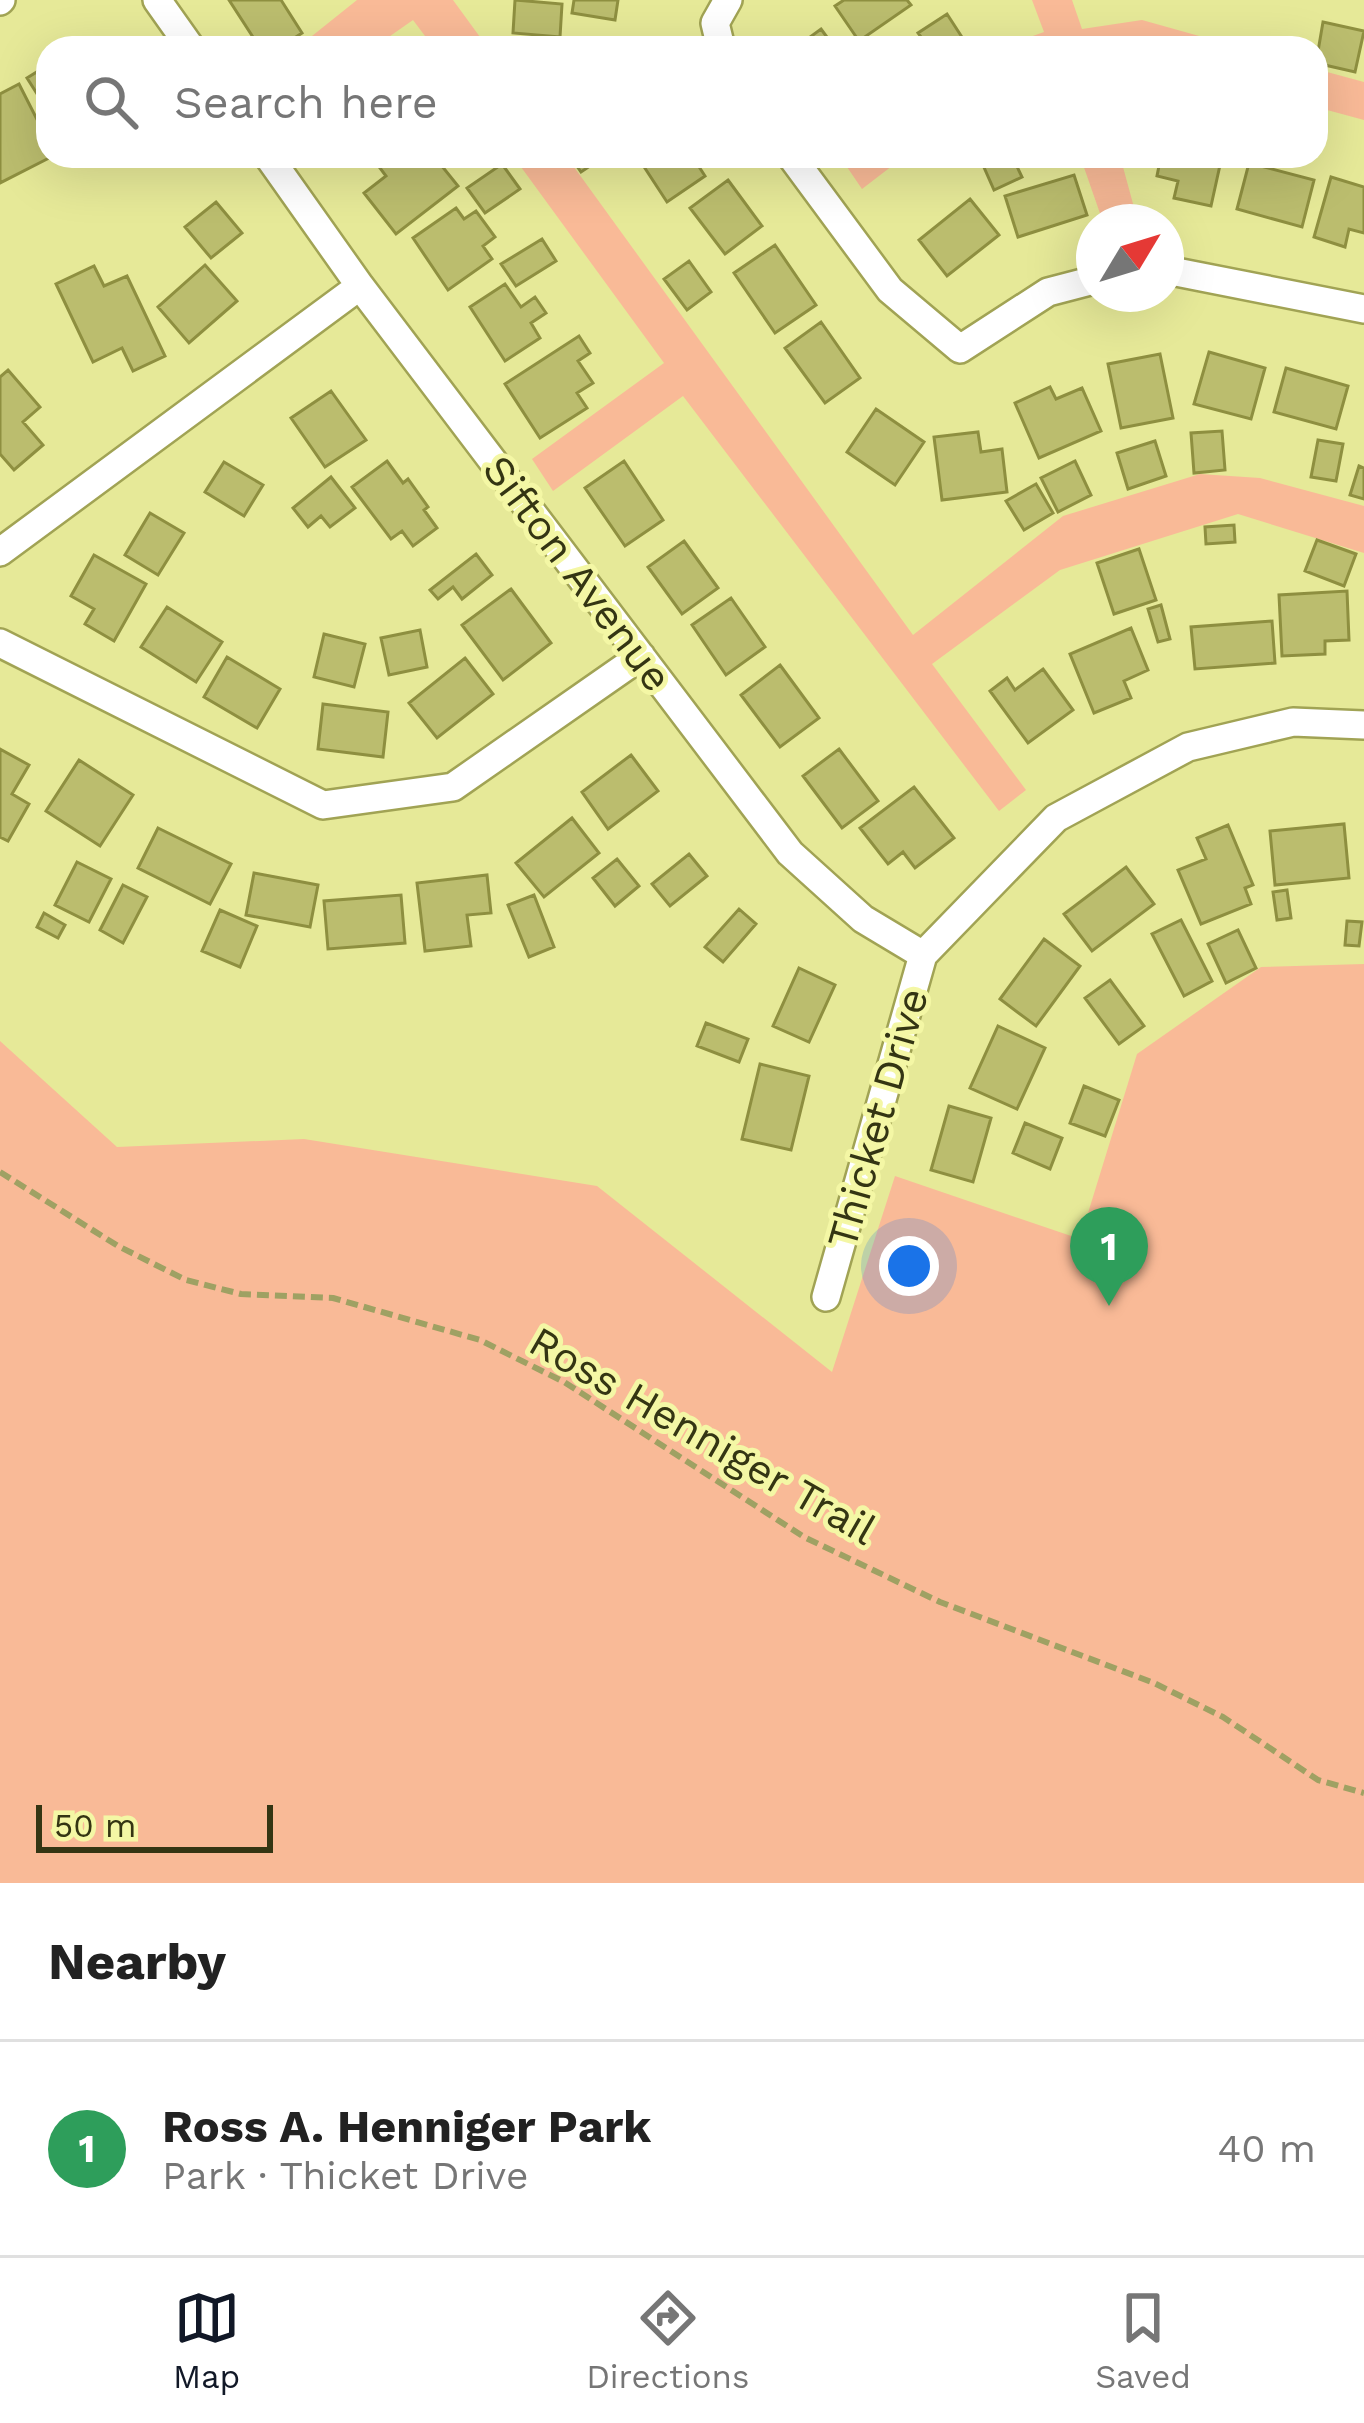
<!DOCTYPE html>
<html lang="en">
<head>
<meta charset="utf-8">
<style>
  :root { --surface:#fff; --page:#f6f6f6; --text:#222; --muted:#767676; --line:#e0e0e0; --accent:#111827 }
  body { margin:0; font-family:"Work Sans",sans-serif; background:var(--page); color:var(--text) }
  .compass { position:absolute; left:1076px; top:204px; width:108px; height:108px; border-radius:50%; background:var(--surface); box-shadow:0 12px 48px #0002; rotate:52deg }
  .scale { position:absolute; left:36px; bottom:30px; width:237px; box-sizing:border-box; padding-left:12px; border:6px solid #343513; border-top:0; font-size:33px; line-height:42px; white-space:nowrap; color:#343513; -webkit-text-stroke:9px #f4f7a5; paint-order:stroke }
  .you { position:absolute; left:909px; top:1266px; width:42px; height:42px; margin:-30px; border:9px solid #fff; border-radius:50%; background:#1a73e8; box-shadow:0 0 0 18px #1a73e833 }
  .badge { display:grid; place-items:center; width:78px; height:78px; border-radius:50%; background:var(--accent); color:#fff; font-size:39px; font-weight:700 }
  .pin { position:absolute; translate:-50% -99px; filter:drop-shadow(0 3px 6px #0008) }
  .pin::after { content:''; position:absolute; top:63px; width:42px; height:36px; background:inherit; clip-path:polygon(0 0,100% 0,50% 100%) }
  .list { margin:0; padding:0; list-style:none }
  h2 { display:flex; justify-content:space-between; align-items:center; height:156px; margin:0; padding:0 48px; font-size:51px }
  h2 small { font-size:39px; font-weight:400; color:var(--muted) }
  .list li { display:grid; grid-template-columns:78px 1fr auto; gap:36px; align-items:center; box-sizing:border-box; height:216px; padding:0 48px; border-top:3px solid var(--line) }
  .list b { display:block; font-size:45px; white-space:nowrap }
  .list p { margin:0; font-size:39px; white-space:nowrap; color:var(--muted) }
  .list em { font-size:39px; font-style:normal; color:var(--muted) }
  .icon { flex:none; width:66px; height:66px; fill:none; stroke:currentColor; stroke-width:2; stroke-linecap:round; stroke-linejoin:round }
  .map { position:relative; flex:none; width:1364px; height:1883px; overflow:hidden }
  .search { position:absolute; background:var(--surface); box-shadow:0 12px 48px #0002; left:36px; right:36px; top:36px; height:132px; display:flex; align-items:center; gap:30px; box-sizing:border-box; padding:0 42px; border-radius:36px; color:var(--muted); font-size:45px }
  .sheet { height:372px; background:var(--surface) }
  nav { display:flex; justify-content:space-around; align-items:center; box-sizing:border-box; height:168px; border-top:3px solid var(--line); background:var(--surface); font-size:33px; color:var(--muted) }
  nav a { display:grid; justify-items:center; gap:6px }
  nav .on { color:var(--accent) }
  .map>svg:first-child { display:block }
</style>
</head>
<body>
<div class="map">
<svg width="1364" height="1883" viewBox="0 0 1364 1883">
  <rect width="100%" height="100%" fill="#e6e998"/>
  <!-- green -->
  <path fill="#f9ba97" d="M357,0H453L488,48H434L413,20L373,48H297Z
    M1032,0H1072L1082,29L1142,20L1242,48H999L1044,32Z
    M1316,69L1364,82V120L1316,107Z
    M513,156H566L913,635L1063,516L1200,474L1260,478L1364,506V553L1238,514L1060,570L932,664L1026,790L999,811L683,396L553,491L532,459L664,363Z
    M861,156H905L862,189L847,167Z
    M1080,156H1120L1138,222H1103Z
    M1364,964V1883H0V1041L117,1147L304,1139L597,1186L832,1372L895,1176L1080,1239L1137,1054L1261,967Z"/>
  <!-- building -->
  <path fill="#bbbd6e" stroke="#8e8f40" stroke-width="3" d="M229,0H281L302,33L279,48H260Z
    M515,0L562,4L560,37L513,33Z
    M574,0H618L615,20L572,13Z
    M844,0H907L911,5L859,41L835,6Z
    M947,14L969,48H929L918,33Z
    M1323,22L1364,31L1355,72L1316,63Z
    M821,29L835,48H795Z
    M48,65V111L27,78Z
    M19,84L48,141V156H53L0,183V94Z
    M371,156H452L441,165L458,186L396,234L364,193L386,176Z
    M570,156H605L581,172Z
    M637,156H692L705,176L667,202Z
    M979,156H1012L1022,177L994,190Z
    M1161,156H1222L1211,206L1174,198L1178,181L1157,176Z
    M1249,163L1314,180L1302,227L1237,209Z
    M502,164L520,189L485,213L467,188Z
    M1074,175L1087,215L1018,237L1005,196Z
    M1331,177L1364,187V233L1349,229L1345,247L1314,237Z
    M728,180L762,226L725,254L690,208Z
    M970,199L999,235L947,276L919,240Z
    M216,202L242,233L211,258L185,227Z
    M456,208L464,219L476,211L495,237L483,246L492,259L448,290L413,238Z
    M542,239L556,261L516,286L501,264Z
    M775,245L816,305L775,333L734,273Z
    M689,261L711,292L687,310L664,279Z
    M205,265L237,301L189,343L158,307Z
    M94,266L104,286L127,276L165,356L133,371L122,348L93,362L56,284Z
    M505,284L521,307L535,297L546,313L531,323L540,338L505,361L470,307Z
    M821,322L860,378L825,403L785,348Z
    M579,336L590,353L578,361L593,383L577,393L587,408L540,438L505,384Z
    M1209,352L1265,368L1251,419L1194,404Z
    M1160,354L1173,418L1121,428L1108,364Z
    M1286,368L1348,386L1336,429L1274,412Z
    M8,370L40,407L23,422L43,445L14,470L0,454V377Z
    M1050,387L1056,399L1082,388L1101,431L1039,458L1015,403Z
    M331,391L366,440L325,467L291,418Z
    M876,409L924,442L895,485L847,452Z
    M1222,431L1225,470L1194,473L1191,433Z
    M978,432L981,452L1002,449L1007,492L942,500L934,437Z
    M1318,440L1343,444L1336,481L1311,477Z
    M1155,441L1166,476L1128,489L1117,453Z
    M387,461L403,483L408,479L428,507L424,510L437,528L413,546L402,531L391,539L352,487Z
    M624,461L663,520L625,546L585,488Z
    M1075,461L1091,495L1058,512L1041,478Z
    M224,462L263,485L244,516L205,492Z
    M1359,466L1364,468V499L1350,495Z
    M331,477L355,508L330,527L321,516L308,527L293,508Z
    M1036,484L1053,513L1024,530L1006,501Z
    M150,513L184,533L158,575L125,555Z
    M1234,525L1235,542L1206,544L1205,527Z
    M1317,540L1356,554L1344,586L1305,571Z
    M684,541L718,588L682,614L648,567Z
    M1139,549L1156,600L1114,614L1097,563Z
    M476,554L492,575L462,599L453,587L438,599L430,590Z
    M94,555L146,584L114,641L85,624L94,609L71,596Z
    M511,589L551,643L503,680L462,625Z
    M1347,591L1349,640L1325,641V654L1282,656L1279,595Z
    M731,598L765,647L726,675L692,625Z
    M1161,605L1170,639L1158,642L1148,609Z
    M167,607L222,642L196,682L141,647Z
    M1272,621L1275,663L1195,669L1191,627Z
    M1131,628L1148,670L1124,681L1131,698L1094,713L1070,654Z
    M420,630L427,667L389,675L381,638Z
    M324,634L365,644L354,687L314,677Z
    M227,657L280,689L257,728L204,697Z
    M465,658L493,694L437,738L409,703Z
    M780,665L819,718L780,747L741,695Z
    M1043,669L1073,710L1028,743L990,691L1007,678L1015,690Z
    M323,704L388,712L383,757L318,749Z
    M0,749L29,765L12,794L29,804L8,841L0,837Z
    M839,749L878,801L842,828L803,776Z
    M631,755L658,791L608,829L582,792Z
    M79,760L133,795L100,846L46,811Z
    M914,787L954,838L915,868L903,852L888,864L860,828Z
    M572,818L599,853L544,897L516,863Z
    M1344,824L1349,878L1275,885L1270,831Z
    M1228,825L1253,885L1245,888L1251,904L1201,924L1178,870L1206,859L1197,838Z
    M158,828L231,864L210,904L138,868Z
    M689,854L707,876L670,906L652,884Z
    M617,859L639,886L615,906L593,878Z
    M77,862L111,879L89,922L55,905Z
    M1126,867L1154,904L1092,951L1064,914Z
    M254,873L318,885L310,927L246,915Z
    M487,875L491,913L467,915L471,946L425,951L417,883Z
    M123,885L147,897L123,943L100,930Z
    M1287,890L1291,918L1277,920L1273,892Z
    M401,895L405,943L328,949L324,901Z
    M534,895L554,947L529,957L508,905Z
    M739,909L756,924L723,962L705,947Z
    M220,910L257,926L240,967L202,951Z
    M44,913L65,925L58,938L37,927Z
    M1181,920L1212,981L1184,996L1152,934Z
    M1347,921L1362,922L1359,946L1345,945Z
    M1238,930L1256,968L1226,983L1208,944Z
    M1044,939L1080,966L1036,1026L1000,999Z
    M799,968L835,985L809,1042L773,1026Z
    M1110,980L1144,1026L1119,1044L1085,998Z
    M706,1023L748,1039L739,1062L697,1046Z
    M998,1026L1045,1048L1017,1109L970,1088Z
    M760,1064L809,1076L791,1150L742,1139Z
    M1084,1086L1119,1100L1105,1136L1070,1123Z
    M949,1106L991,1118L973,1182L931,1170Z
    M1025,1123L1062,1138L1050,1169L1013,1153Z"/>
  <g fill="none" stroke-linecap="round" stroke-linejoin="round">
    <defs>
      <path id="minor" d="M157,0L191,48
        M0,1L1,0
        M721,48L715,23L728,0
        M268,156L360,286L790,853L863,919L923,955
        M791,156L890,290L960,349L1048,292L1094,280
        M1166,270L1364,309
        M0,552L360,286
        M0,643L323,805L453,787L641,656
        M826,1297L923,955L1056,818L1188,747L1293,722L1364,725"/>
    </defs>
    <!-- minor casing -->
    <use href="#minor" stroke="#a1a354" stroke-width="32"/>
    <!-- path -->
    <path stroke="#9fa163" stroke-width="6" stroke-dasharray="12 6" stroke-linecap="butt" d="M0,1172L118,1246L186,1280L241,1294L333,1298L480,1340L564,1382L804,1537L940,1602L1154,1683L1223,1717L1318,1780L1364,1793"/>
    <!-- minor -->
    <use href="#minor" stroke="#fff" stroke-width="27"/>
  </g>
  <g text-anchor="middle" stroke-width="10" stroke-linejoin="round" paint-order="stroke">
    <!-- street labels -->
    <g font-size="42" fill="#343513" stroke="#f4f7a5">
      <text transform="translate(578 573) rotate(53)" y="15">Sifton Avenue</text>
      <text transform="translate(877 1118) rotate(-74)" y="15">Thicket Drive</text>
      <text transform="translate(703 1435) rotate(30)" y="15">Ross Henniger Trail</text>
    </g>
  </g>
</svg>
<svg class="compass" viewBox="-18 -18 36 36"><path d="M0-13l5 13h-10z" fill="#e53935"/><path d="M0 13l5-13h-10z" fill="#767676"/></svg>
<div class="scale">50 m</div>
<div class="you"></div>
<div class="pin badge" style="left:1109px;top:1306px;background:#2e9e5b">1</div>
<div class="search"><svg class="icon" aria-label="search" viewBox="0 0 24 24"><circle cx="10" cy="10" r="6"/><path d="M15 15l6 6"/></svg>Search here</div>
</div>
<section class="sheet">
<h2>Nearby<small></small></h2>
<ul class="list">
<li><span class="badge" style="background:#2e9e5b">1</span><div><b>Ross A. Henniger Park</b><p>Park · Thicket Drive</p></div><em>40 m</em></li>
</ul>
</section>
<nav>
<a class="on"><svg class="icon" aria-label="map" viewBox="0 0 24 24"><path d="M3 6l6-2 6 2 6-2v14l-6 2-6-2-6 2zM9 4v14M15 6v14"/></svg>Map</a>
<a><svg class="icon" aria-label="directions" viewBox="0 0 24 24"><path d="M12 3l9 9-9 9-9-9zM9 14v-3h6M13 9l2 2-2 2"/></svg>Directions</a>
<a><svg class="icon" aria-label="saved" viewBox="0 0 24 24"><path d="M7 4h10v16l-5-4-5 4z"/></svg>Saved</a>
</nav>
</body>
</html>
